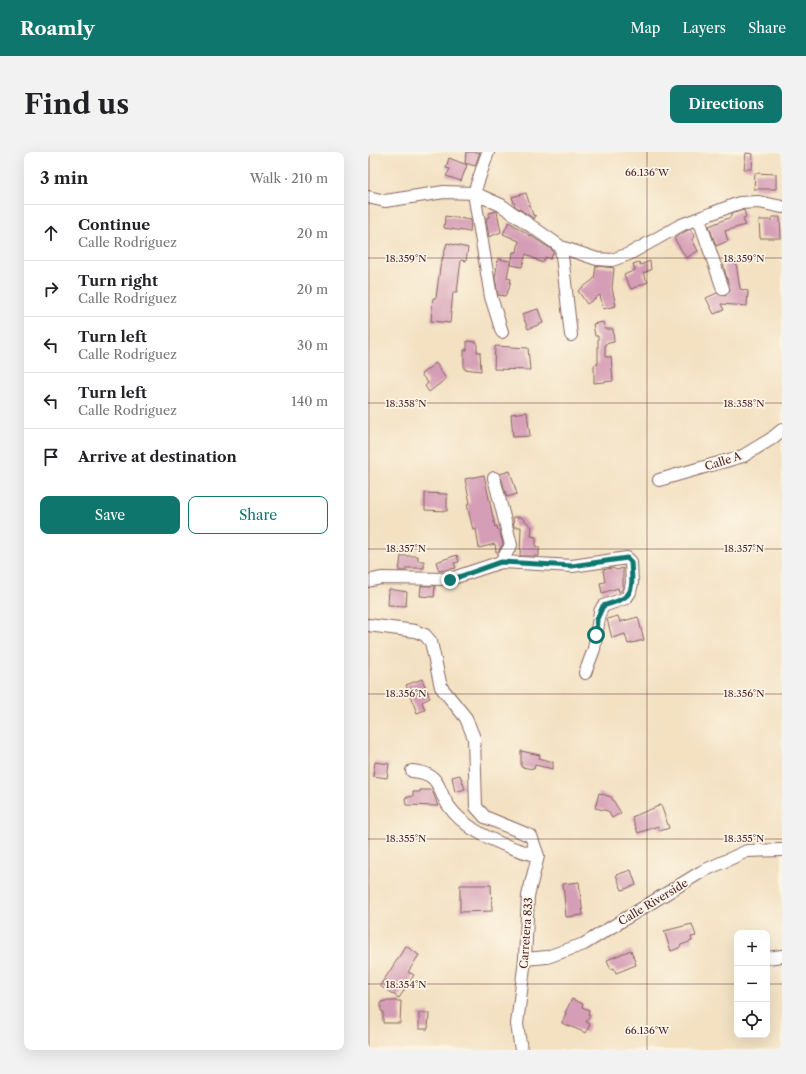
<!DOCTYPE html>
<html lang="en">
<head>
<meta charset="utf-8">
<style>
  :root { --surface:#fff; --page:#f2f2f2; --text:#202124; --muted:#757577; --line:#e0e0e0; --accent:#0f766e }
  body { margin:0; font-family:"Libre Caslon Text",serif; background:var(--page); color:var(--text) }
  .controls { position:absolute; right:12px; bottom:12px; display:grid; overflow:hidden; border-radius:8px; box-shadow:0 4px 16px #0002 }
  .controls button { width:36px; height:36px; display:grid; place-items:center; padding:0; border:0; border-bottom:1px solid var(--line); background:var(--surface); color:var(--text); font:20px sans-serif }
  .stop { position:absolute; width:12px; height:12px; margin:-9px; border:3px solid #0f766e; border-radius:50%; background:#fff }
  .stop.end { background:#0f766e; border-color:#fff; box-shadow:0 1px 4px #0008 }
  .list { margin:0; padding:0; list-style:none }
  h2 { display:flex; justify-content:space-between; align-items:center; height:52px; margin:0; padding:0 16px; font-size:17px }
  h2 small { font-size:13px; font-weight:400; color:var(--muted) }
  .list li { display:grid; grid-template-columns:26px 1fr auto; gap:12px; align-items:center; box-sizing:border-box; height:56px; padding:0 16px; border-top:1px solid var(--line) }
  .list b { display:block; font-size:15px; white-space:nowrap }
  .list p { margin:0; font-size:13px; white-space:nowrap; color:var(--muted) }
  .list em { font-size:13px; font-style:normal; color:var(--muted) }
  .actions { display:flex; gap:8px; padding:12px 16px }
  .actions a { flex:1; padding:9px 0; border:1px solid var(--accent); border-radius:8px; text-align:center; font-size:14px; color:var(--accent) }
  .actions .main { background:var(--accent); color:#fff }
  .icon { flex:none; width:22px; height:22px; fill:none; stroke:currentColor; stroke-width:2; stroke-linecap:round; stroke-linejoin:round }
  .map { position:relative; flex:none; width:414px; height:898px; overflow:hidden; border-radius:8px }
  header { display:flex; align-items:center; gap:24px; box-sizing:border-box; height:56px; padding:0 20px; background:var(--accent); color:#fff }
  header strong { font-size:19px }
  nav { display:flex; gap:22px; margin-inline-start:auto; font-size:14px }
  .intro { display:flex; align-items:center; justify-content:space-between; box-sizing:border-box; height:96px; padding:0 24px }
  h1 { margin:0; font-size:28px }
  .button { padding:10px 18px; border-radius:8px; background:var(--accent); color:#fff; font-size:14px; font-weight:700 }
  main { display:flex; gap:24px; padding:0 24px }
  aside { flex:1; background:var(--surface); border-radius:8px; box-shadow:0 4px 16px #0002 }
  .map>svg:first-child { display:block }
</style>
</head>
<body>
<header>
<strong>Roamly</strong>
<nav><a>Map</a><a>Layers</a><a>Share</a></nav>
</header>
<div class="intro"><h1>Find us</h1><a class="button">Directions</a></div>
<main>
<aside>
<h2>3 min<small>Walk · 210 m</small></h2>
<ul class="list">
<li><svg class="icon" aria-label="ahead" viewBox="0 0 24 24"><path d="M12 20V5M6 11l6-6 6 6"/></svg><div><b>Continue</b><p>Calle Rodríguez</p></div><em>20 m</em></li>
<li><svg class="icon" aria-label="right" viewBox="0 0 24 24"><path d="M7 20v-9h11M14 6l5 5-5 5"/></svg><div><b>Turn right</b><p>Calle Rodríguez</p></div><em>20 m</em></li>
<li><svg class="icon" aria-label="left" viewBox="0 0 24 24"><path d="M17 20v-9H6M10 6l-5 5 5 5"/></svg><div><b>Turn left</b><p>Calle Rodríguez</p></div><em>30 m</em></li>
<li><svg class="icon" aria-label="left" viewBox="0 0 24 24"><path d="M17 20v-9H6M10 6l-5 5 5 5"/></svg><div><b>Turn left</b><p>Calle Rodríguez</p></div><em>140 m</em></li>
<li><svg class="icon" aria-label="arrive" viewBox="0 0 24 24"><path d="M6 21V4h12l-3 4 3 4H6"/></svg><div><b>Arrive at destination</b></div></li>
</ul>
<div class="actions"><a class="main">Save</a><a>Share</a></div>
</aside>
<div class="map">
<svg width="414" height="898" viewBox="0 0 414 898">
  <rect width="100%" height="100%" fill="#fcf5e5"/>
  <filter id="ink" filterUnits="userSpaceOnUse"><feTurbulence type="fractalNoise" baseFrequency=".025" numOctaves="2"/><feDisplacementMap in="SourceGraphic" scale="8" xChannelSelector="R" yChannelSelector="G"/><feConvolveMatrix kernelMatrix="1 2 1 2 8 2 1 2 1" color-interpolation-filters="sRGB"/></filter>
  <filter id="wash" filterUnits="userSpaceOnUse"><feTurbulence type="fractalNoise" baseFrequency=".012" numOctaves="4" result="noise"/><feDisplacementMap in="SourceGraphic" scale="16" xChannelSelector="R" yChannelSelector="G"/><feGaussianBlur stdDeviation="0.9" result="paint"/><feColorMatrix in="noise" values="0 0 0 0 0 0 0 0 0 0 0 0 0 0 0 0 0 1.4 0 .05"/><feComposite in="paint" operator="in"/></filter>
  <g filter="url(#wash)">
    <rect width="100%" height="100%" fill="#f3e1c2"/>
    <g id="blocks">
      <!-- building -->
      <path fill="#d59eb6" d="M98,0H112L107,14L97,11Z
        M378,1L385,2L384,17H376Z
        M81,6L99,13L93,29L78,24L82,17L78,16Z
        M387,21L408,22V37H386Z
        M158,41L165,63L168,64L166,67L147,54L144,45Z
        M376,58L378,65L375,66L377,73L357,79L360,89L348,94L341,74L363,65V62Z
        M129,59L133,80L121,85L118,66L121,65V61Z
        M77,64L103,68L102,80L76,76Z
        M404,65H412L413,86H392L391,68H404Z
        M141,70L183,97L186,100L182,107L178,105L174,111L158,102L154,115L143,113L145,100H149L151,89L135,82Z
        M322,77L327,85L324,87L330,99L318,106L306,86Z
        M79,91L100,96L98,109L93,108L89,140H85L82,171L63,169L65,146H68L72,115Z
        M130,107L142,109L139,126L143,127L141,137L137,144L130,143L127,126Z
        M282,109L283,118L275,121L280,130L263,137L256,123L267,118L265,112L271,110L272,113Z
        M355,111H368L372,137L380,139L379,154L353,152L356,158L346,162L338,146L349,141L357,144L362,139Z
        M228,114L246,116L244,136L248,154L235,157L232,143L219,152L210,139L226,127Z
        M170,157L175,171L160,177L154,162Z
        M235,170L237,177H245L246,190L237,192V205H243L245,229L226,231V213L230,212V184H227L225,172Z
        M99,189L109,190V200H112L113,219L96,217V198H99Z
        M127,194L160,196L162,218L126,217Z
        M68,211L78,227L61,240L57,234L60,231L53,222Z
        M159,260L162,284L145,285L143,262Z
        M142,319L149,342L139,345L132,322Z
        M116,323L127,375L129,374L130,378H131L135,392L130,400H128L127,392L111,396L108,377L105,378L99,352L102,351L97,327Z
        M57,341L79,342V359L57,358Z
        M145,365H153L164,375L163,384L168,385V395H171V404H152L153,375H146Z
        M89,403L91,410L86,411L88,416L71,419L68,410Z
        M33,404H50V409H56V416H38V419H31Z
        M244,416L249,418L255,416V437L251,440L250,436L234,441L232,431L237,430L235,418Z
        M53,434H67L66,445L52,444Z
        M21,437L39,440L38,454L20,453Z
        M250,464L252,470L270,465L276,488L260,492L257,482L244,486L239,467Z
        M54,527L62,546L54,550L57,558L49,561L38,533Z
        M153,599L172,603L171,606L185,610V617L167,613L166,617L153,615Z
        M7,610L21,612L19,626L5,624Z
        M92,623L97,637L87,640L84,625Z
        M52,638H64L70,654L38,653L37,646L45,644V640H52Z
        M231,641L243,645L253,661L244,666L240,659L227,656Z
        M293,653L301,676L292,679L290,674L270,681L264,665Z
        M263,718L268,733L254,738L248,723Z
        M211,730L215,763L198,765L195,732Z
        M92,733H123L124,759L92,760Z
        M324,772L328,784L323,785L324,789L313,793L311,796L303,799L296,779Z
        M38,794L51,803L40,820L46,823L31,846L12,834Z
        M263,798L268,813L248,821L246,816L243,817L239,808Z
        M204,847L215,852L214,855L221,858L220,862L222,863L218,870L222,872L218,881L194,871L198,861H197Z
        M17,849H33L32,871H15V859H13V850Z
        M51,861H61L60,877H51Z"/>
    </g>
  </g>
  <g filter="url(#ink)">
    <use href="#blocks" fill-opacity="0" stroke="#856360" stroke-width="1"/>
    <g fill="none" stroke-linecap="round" stroke-linejoin="round">
      <defs>
        <path id="minor" d="M120,0L106,41L123,145L134,180
          M0,45L17,49L76,40L106,41L133,53L193,95L229,107L244,108L261,102L313,73L371,51L391,50L414,55
          M331,67L355,137
          M193,95L203,183
          M126,326L143,393L133,410
          M291,328L375,304L403,287L414,278
          M0,429L13,426L82,427L133,410L204,414L259,406L263,410L264,431L262,440L258,446L235,454L232,460L226,497L217,521
          M0,473L47,479L57,483L63,490L73,535L98,566L106,586L108,655L117,665L163,684L170,704L160,744L157,807L149,872L153,898
          M44,619C76,622 67,638 83,657C88,664 98,672 105,677C125,690 148,698 170,704
          M399,806L414,804
          M157,807L179,805L216,792L333,720L379,699L414,698"/>
      </defs>
      <!-- minor casing -->
      <use href="#minor" stroke="#856360" stroke-width="14"/>
      <!-- minor -->
      <use href="#minor" stroke="#fff" stroke-width="12"/>
    </g>
  </g>
  <g fill="none" stroke-linecap="round" stroke-linejoin="round" filter="url(#ink)">
    <!-- route -->
    <path stroke="#0f766e" stroke-width="5" d="M82,428L133,410L204,414L259,406L263,410C265,441 266,445 235,454L229,467L228,483"/>
  </g>
  <!-- ticks -->
  <path fill="none" stroke="#4a1f2b" stroke-width="1" stroke-opacity="0.45" d="M1,0V898M279,0V898M0,106H414M0,251H414M0,397H414M0,542H414M0,687H414M0,832H369M399,832H414"/>
  <g text-anchor="middle" stroke-width="3.5" stroke-linejoin="round" paint-order="stroke">
    <!-- street labels -->
    <g font-size="11" fill="#4a1f2b" stroke="#fcf5e5">
      <text transform="translate(355 309) rotate(-18)" y="4">Calle A</text>
      <text transform="translate(285 750) rotate(-31)" y="4">Calle Riverside</text>
      <text transform="translate(158 781) rotate(-86)" y="4">Carretera 833</text>
    </g>
  </g>
  <g font-size="10" text-anchor="middle" fill="#4a1f2b" stroke="#fcf5e5" stroke-width="3.5" stroke-linejoin="round" paint-order="stroke">
    <text x="279" y="24">66.136°W</text>
    <text x="38" y="110">18.359°N</text>
    <text x="376" y="110">18.359°N</text>
    <text x="38" y="255">18.358°N</text>
    <text x="376" y="255">18.358°N</text>
    <text x="38" y="400">18.357°N</text>
    <text x="376" y="400">18.357°N</text>
    <text x="38" y="545">18.356°N</text>
    <text x="376" y="545">18.356°N</text>
    <text x="38" y="690">18.355°N</text>
    <text x="376" y="690">18.355°N</text>
    <text x="38" y="836">18.354°N</text>
    <text x="279" y="882">66.136°W</text>
  </g>
</svg>
<div class="controls">
<button>+</button>
<button>−</button>
<button><svg class="icon" aria-label="locate" viewBox="0 0 24 24"><circle cx="12" cy="12" r="6"/><path d="M12 2v4M12 18v4M2 12h4M18 12h4"/></svg></button>
</div>
<div class="stop" style="left:228px;top:483px"></div>
<div class="stop end" style="left:82px;top:428px"></div>
</div>
</main>
</body>
</html>
